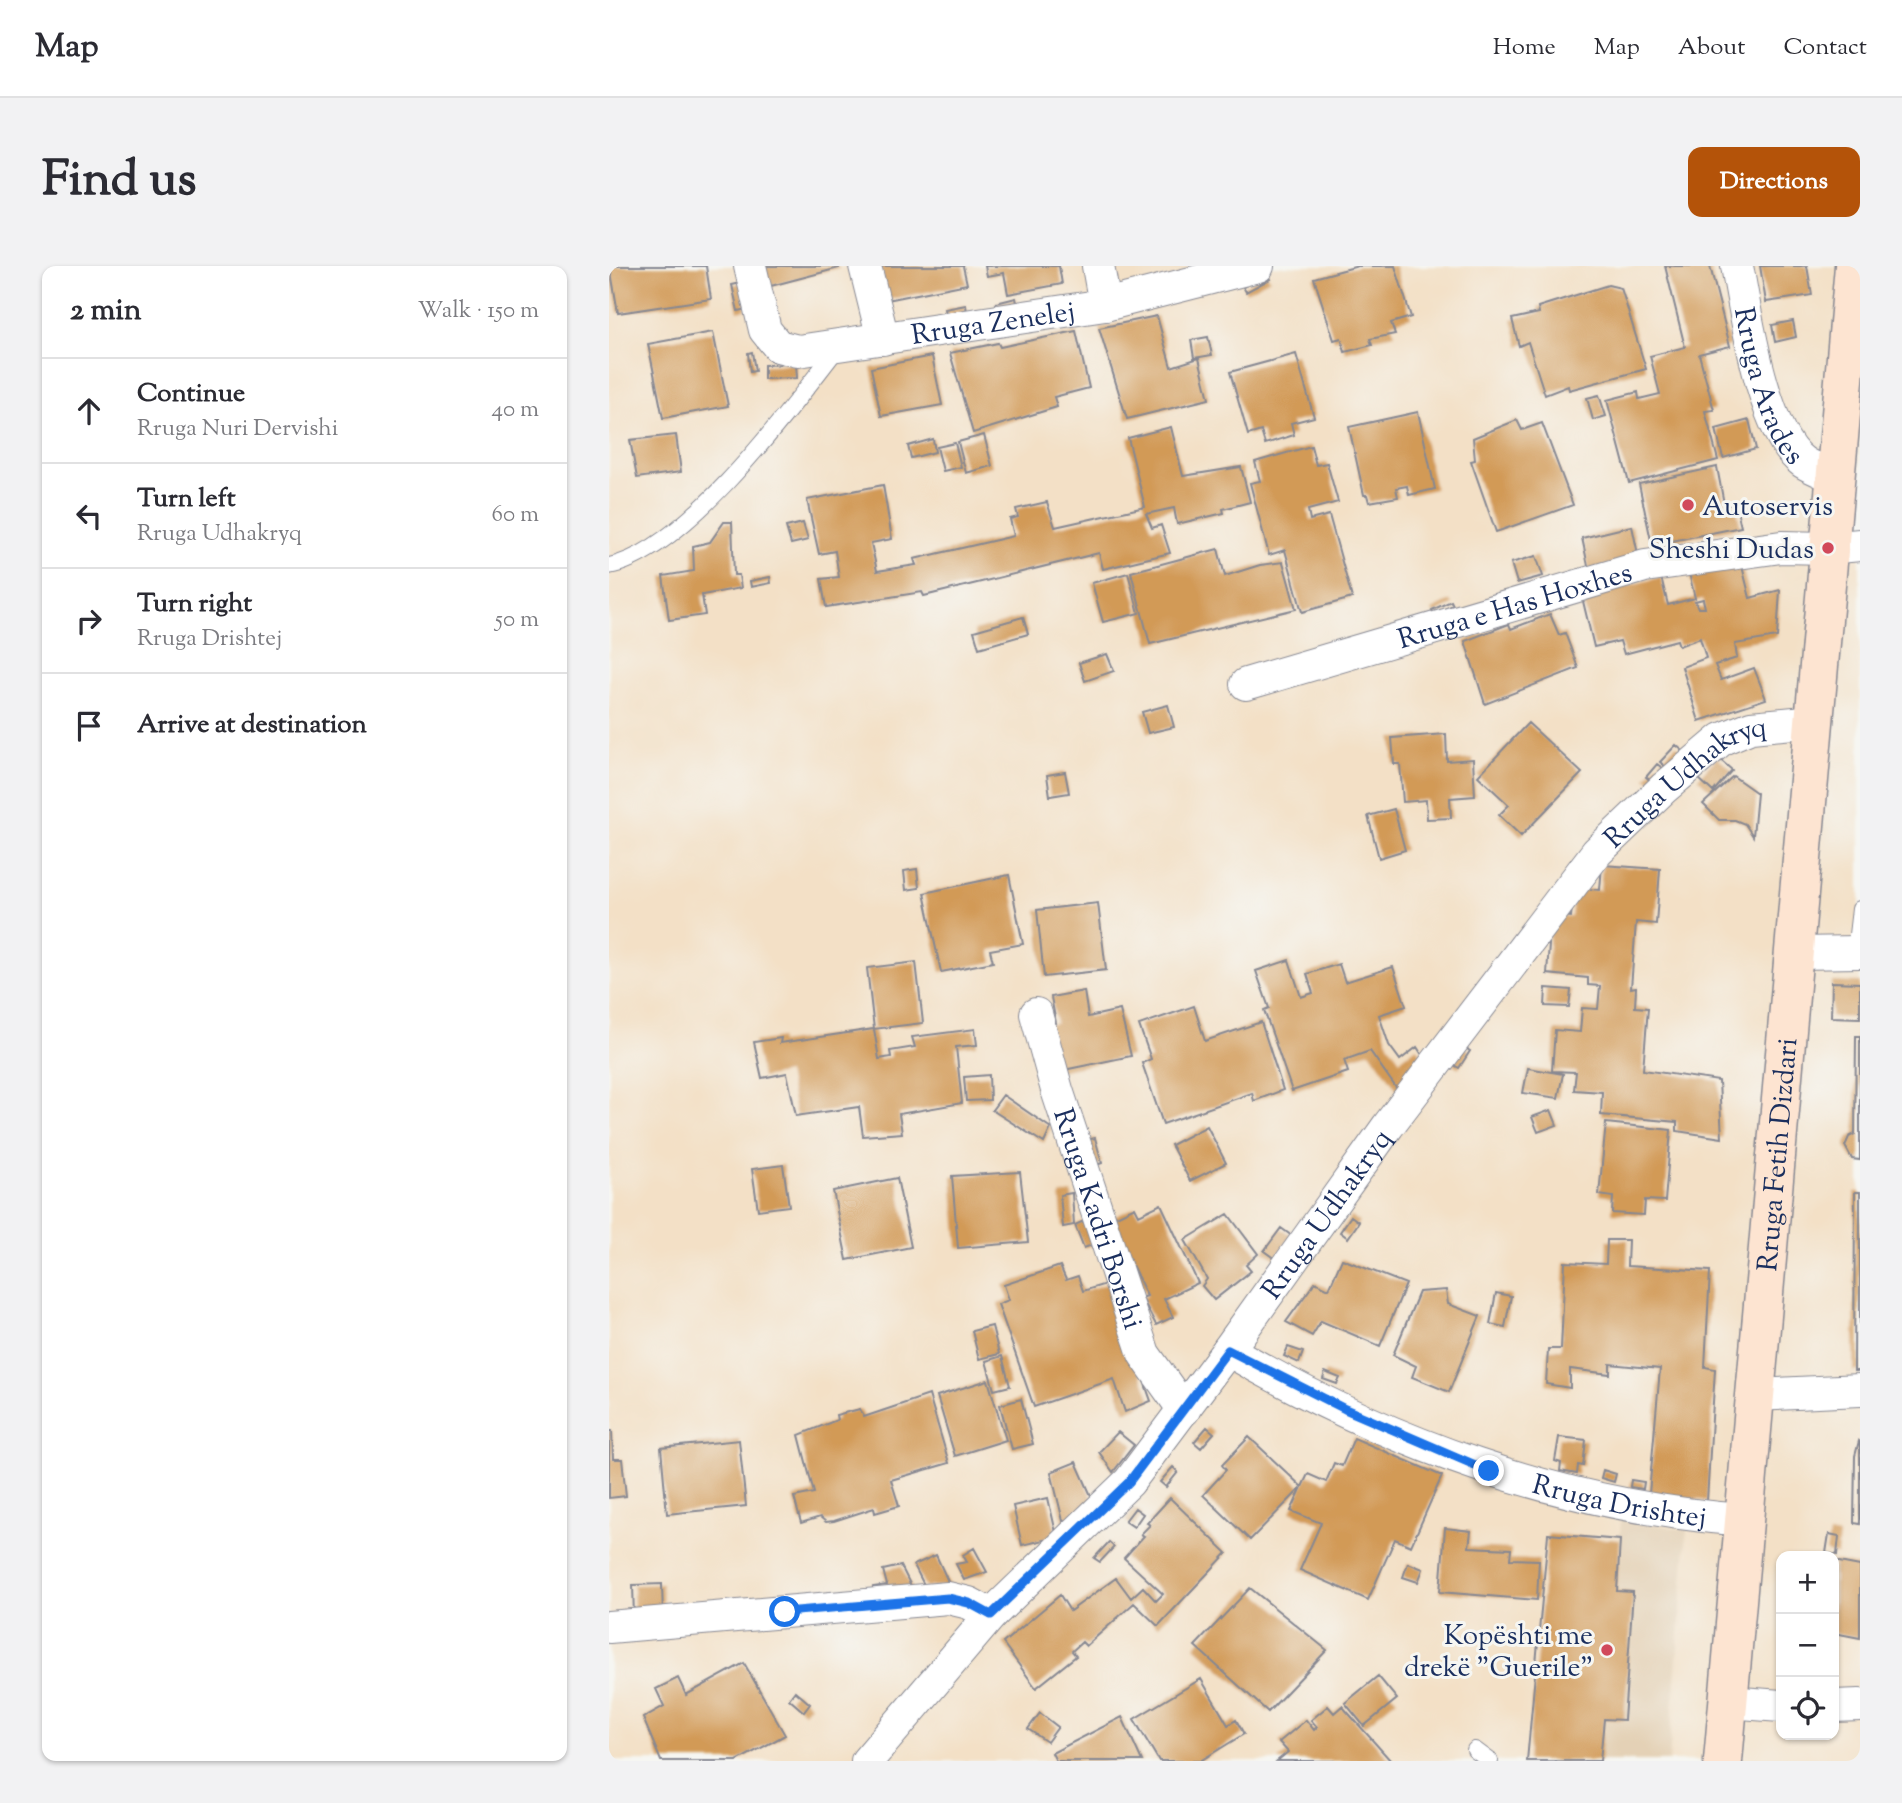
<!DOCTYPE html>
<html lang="en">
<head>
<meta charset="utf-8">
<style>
  :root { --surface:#fff; --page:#f2f2f3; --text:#2b2b33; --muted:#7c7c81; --line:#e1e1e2; --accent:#b45309 }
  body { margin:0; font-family:"Sorts Mill Goudy",serif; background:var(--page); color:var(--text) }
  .controls { position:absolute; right:21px; bottom:21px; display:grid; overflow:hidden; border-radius:14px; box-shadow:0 2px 5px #0004 }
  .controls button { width:63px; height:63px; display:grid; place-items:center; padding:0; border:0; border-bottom:2px solid var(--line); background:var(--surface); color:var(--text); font:35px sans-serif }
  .stop { position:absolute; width:21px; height:21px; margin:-16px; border:5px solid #1a73e8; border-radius:50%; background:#fff }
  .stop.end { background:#1a73e8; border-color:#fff; box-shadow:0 2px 7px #0008 }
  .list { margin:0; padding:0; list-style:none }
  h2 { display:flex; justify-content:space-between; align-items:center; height:91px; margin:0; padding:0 28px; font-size:30px }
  h2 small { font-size:23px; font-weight:400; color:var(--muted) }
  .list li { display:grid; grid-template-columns:46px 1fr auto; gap:21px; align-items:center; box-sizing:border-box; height:105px; padding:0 28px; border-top:2px solid var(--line) }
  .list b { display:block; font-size:26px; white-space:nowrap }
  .list p { margin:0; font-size:23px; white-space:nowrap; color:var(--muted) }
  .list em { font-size:23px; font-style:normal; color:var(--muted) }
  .icon { flex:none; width:38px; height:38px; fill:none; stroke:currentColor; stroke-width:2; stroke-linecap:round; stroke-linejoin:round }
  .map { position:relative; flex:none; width:1251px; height:1495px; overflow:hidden; border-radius:14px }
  header { display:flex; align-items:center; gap:42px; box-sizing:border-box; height:98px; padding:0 35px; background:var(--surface); border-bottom:2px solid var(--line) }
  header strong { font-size:33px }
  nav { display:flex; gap:38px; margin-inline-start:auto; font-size:24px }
  .intro { display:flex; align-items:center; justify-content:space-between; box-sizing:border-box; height:168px; padding:0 42px }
  h1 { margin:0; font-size:49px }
  .button { padding:18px 32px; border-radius:14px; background:var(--accent); color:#fff; font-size:24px; font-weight:700 }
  main { display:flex; gap:42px; padding:0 42px }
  aside { flex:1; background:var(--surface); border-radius:14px; box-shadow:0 2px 5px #0004 }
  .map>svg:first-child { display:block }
</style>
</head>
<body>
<header>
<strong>Map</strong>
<nav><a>Home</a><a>Map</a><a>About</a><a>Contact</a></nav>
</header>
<div class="intro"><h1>Find us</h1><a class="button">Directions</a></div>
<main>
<aside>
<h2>2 min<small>Walk · 150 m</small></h2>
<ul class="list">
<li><svg class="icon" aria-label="ahead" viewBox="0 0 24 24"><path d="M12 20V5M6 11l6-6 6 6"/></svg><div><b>Continue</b><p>Rruga Nuri Dervishi</p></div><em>40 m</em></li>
<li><svg class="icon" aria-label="left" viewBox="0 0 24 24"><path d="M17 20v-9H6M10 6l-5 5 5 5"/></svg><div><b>Turn left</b><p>Rruga Udhakryq</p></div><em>60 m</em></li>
<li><svg class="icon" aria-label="right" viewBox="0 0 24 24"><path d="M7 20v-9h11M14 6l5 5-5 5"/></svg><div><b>Turn right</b><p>Rruga Drishtej</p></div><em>50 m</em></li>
<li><svg class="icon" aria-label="arrive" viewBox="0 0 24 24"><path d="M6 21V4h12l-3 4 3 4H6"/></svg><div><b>Arrive at destination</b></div></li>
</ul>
</aside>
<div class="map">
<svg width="1251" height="1495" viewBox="0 0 1251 1495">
  <rect width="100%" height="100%" fill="#f6f6f2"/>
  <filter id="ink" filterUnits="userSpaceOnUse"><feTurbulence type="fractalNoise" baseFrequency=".0143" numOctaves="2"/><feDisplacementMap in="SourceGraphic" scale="14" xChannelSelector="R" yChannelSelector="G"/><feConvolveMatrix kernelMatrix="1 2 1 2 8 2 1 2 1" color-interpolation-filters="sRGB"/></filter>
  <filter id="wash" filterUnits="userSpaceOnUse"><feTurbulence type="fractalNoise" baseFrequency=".00686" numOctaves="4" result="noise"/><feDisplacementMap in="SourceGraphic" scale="28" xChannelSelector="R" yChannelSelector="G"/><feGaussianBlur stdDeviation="1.57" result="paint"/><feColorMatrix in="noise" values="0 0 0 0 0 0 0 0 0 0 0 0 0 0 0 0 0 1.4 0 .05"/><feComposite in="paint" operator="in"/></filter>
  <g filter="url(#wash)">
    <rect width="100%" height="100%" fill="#f3e0c6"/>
    <!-- built -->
    <path fill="#e4d1b6" d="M1012,1253L1078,1264L1060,1495H918L939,1268L1011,1274Z"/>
    <g id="blocks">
      <!-- building -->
      <path fill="#d29a57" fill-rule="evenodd" d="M1,0H97L102,33L9,47Z
        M152,0H230V2L158,21Z
        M271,0H354L358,18L278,34Z
        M376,0H450L453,18L399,28L395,7L378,10Z
        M749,0H786L802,51L782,57L786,68L761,73L763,79L736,86L732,72L725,74L705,12Z
        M1056,0H1101L1121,80L1090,88L1105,144L1096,145L1109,194L1020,217L998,134L1029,126L1030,133L1051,128L1041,90L1076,81Z
        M1151,0H1198L1203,29L1157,36Z
        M658,8L661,13L637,26L634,21Z
        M132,17L137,43L129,45L123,19Z
        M999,19L1012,22L1037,103L960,124L959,120L936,129L919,76L910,80L903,53L930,47L929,41Z
        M407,32L409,41L389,45L387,37Z
        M357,39L358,47L338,51L336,43Z
        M548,50L562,101L590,92L600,133L518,153L490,62Z
        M1184,55L1187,71L1166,76L1163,59Z
        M467,65L480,122L445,131L448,141L364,167L341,87L389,77L391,81Z
        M104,66L119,140L54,152L39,78Z
        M599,71L603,89L585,92L582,74Z
        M143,86L146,105L141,106L139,87Z
        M687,88L705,151L682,157L685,169L656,178L652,165L639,169L621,106Z
        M323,90L333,139L272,150L262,102Z
        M187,98L188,112L155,113V99Z
        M990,129L997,150L984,154L978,132Z
        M809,146L826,223L800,229L798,220L787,222L789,231L760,236L758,229H755L740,161Z
        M908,154L913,164L933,157L964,239L887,266L862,195L866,194L864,172Z
        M1140,154L1147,183L1114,192L1107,163Z
        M562,161L574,210L632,201L641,236L614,243L615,247L568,258L565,242L537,248L543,262L552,259L561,287L494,303L490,287L315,330L313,326L217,341L212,313L230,311L226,285L210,288L198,234L274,219L283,273L262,277L268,305L307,299L305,293L405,270L401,253L409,251L407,243L438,236L446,261L536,241L519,172Z
        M67,169L72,206L28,212L21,174Z
        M375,169L383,200L357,207L349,176Z
        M324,173L326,186L302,192L299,180Z
        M346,177L352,201L334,205L328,181Z
        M702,180L707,199L718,197L729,236L699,244L701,254L720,249L743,332L693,346L676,284L660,289L641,217L651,215L646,196Z
        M1108,201L1115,238L1127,240L1132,261L1043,279L1030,218Z
        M115,256H123L125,309H130L132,322L93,329L96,349L60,354L54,310L85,305L84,280L101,276Z
        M194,257L199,274L182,278L177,261Z
        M1023,260L1030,293L980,304L973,272Z
        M609,283L616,310L651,299L674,296L687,343L541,378L522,306Z
        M927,290L934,310L908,317L902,297Z
        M1132,296L1141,332L1171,324L1168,371L1126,378L1128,392L1106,399L1112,414L1145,402L1157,433L1090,455L1073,401L1097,392L1091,372L1070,380L1068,374L1015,388L1011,375L985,381L973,331L1052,311L1059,339L1086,332L1080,307ZM1094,333L1096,342H1089L1086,335Z
        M519,307L530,347L494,356L483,317Z
        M161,311L162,317L142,321L141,315Z
        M842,335L844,339L825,348L823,344Z
        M941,348L950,369L956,367L969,402L876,438L856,375L900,358L902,363Z
        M414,351L419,368L370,382L365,365Z
        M498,388L505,405L476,415L470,397Z
        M559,439L565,461L539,467L533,446Z
        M919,457L973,507L912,570L890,549L900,539L869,510Z
        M837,468L838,495L864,493L866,530L841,532L842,552L818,553L817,534L794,536L791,498H785L783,472Z
        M1067,479L1074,485L1058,502L1051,496Z
        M1108,491L1123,504L1104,526L1089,512Z
        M1048,498L1056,504L1044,517L1037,511Z
        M456,506L460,527L441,530L438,509Z
        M1124,510L1148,527L1144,570L1136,558L1126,554H1110L1094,538Z
        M785,543L796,584L770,592L759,550Z
        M993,599L1051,603L1047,658L1027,656L1022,722L1027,721L1026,741L1039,742L1034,804L1110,815L1113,872L1068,865V856L992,849L993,826L965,824L967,806L943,805L946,764L971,766L973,742L989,743L991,720L979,719V712L938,708L942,649L962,651L965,622L991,624Z
        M308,603L310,622L297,624L295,605Z
        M400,609L414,678L381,684L384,696L332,706L315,627Z
        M489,637L497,704L435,711L428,644Z
        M680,694L692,731L704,727L698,708L730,698L736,716L784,701L797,740L770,749L780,779L791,794L808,781L820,800L795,833L761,785L735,794L739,806L683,825L655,744L660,742L647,705Z
        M307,696L314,757L265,763L258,702Z
        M1223,716L1251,717V752L1222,751Z
        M937,722L962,724L960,741L936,740Z
        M475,725L479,751L511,744L522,790L450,805L439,759L447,757L442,731Z
        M585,740L596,775L652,756L674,824L645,835L643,827L554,858L533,797L542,793L530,759Z
        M265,763L270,793L282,791L281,785L306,781L303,771L366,763L368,779L347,781L353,837L290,848L293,867L254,870L250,841L187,850L178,807L153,812L145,776L172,772L171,777Z
        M1247,770H1251V894L1243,893L1236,880L1240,871L1246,868Z
        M855,781L861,785L850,802L843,798Z
        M919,802L954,808L949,832L914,827Z
        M380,809L381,834L357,835L355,811Z
        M394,829L442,862L435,877L383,844Z
        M942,844L948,859L929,866L923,851Z
        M997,857L1062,864L1056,935L1036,934L1035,949L1003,947L1004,931L990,929Z
        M598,860L617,897L581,915L562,879Z
        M486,872L493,897L481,901L474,875Z
        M174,899L180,940L149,944L143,903Z
        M411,906L419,976L349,982L343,910Z
        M288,912L302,981L238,994L224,925Z
        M1246,926H1251V1105H1245Z
        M463,927L465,959L454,961L451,929Z
        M552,938L589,1017L555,1033L564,1051L547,1059L533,1032L538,1030L501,953L526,941L530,949Z
        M619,948L649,988L637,999L642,1005L605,1034L593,1020L598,1013L576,974Z
        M742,950L750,956L739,972L731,966Z
        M477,954L486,978L475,982L466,959Z
        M672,962L683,970L666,993L655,985Z
        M998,974H1019L1018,1000L1101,1005L1096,1101L1106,1103L1098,1235L1040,1228L1051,1103L1001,1098V1108L961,1103V1122L937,1118L939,1083H952L956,996L997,998Z
        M733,993L797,1018L771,1080L712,1055L703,1070L677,1056L706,1016L720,1023Z
        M451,1000L457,1014L469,1010L474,1025L500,1017L542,1135L516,1146L505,1113L425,1141L389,1038L400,1034L395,1019Z
        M837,1024L839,1038L871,1050L840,1126L803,1111L807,1100L784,1089L810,1026Z
        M887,1027L902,1030L896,1061L881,1058Z
        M383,1060L390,1088L370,1093L363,1065Z
        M679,1081L694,1086L690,1097L675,1090Z
        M393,1090L401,1120L385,1124L377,1095Z
        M716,1106L731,1112L728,1118L714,1113Z
        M379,1114L397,1174L346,1190L328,1130Z
        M320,1129L340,1197L282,1214L290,1240L266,1247L265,1242L225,1255L217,1256L211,1251L192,1257L185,1231L205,1227L190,1169L228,1154L227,1149L251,1143L255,1151Z
        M412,1133L424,1178L403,1183L391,1139Z
        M598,1161L605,1167L592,1182L585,1176Z
        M0,1165H3L4,1193H13L17,1230L0,1232Z
        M509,1166L525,1179L504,1206L490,1186Z
        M640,1171L693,1221L699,1208L717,1216L725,1197L733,1200L745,1172L833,1210L802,1280L786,1273L759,1334L691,1304L712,1257L682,1245L693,1221L641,1274L594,1229L617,1204L613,1199Z
        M950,1171L977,1174L974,1200L969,1199L968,1208L951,1205L952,1197L946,1195Z
        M130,1174L137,1240L58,1248L52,1182Z
        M1250,1175L1251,1176V1258L1245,1257L1246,1190Z
        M467,1196L484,1234L456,1263L442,1206Z
        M564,1201L569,1206L557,1221L551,1216Z
        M994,1204L1007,1208L1005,1216L992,1212Z
        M1022,1214L1035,1216L1034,1223L1021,1221Z
        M439,1232L448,1271L413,1279L404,1240Z
        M561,1232L618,1287L549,1360L525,1337L477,1380L473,1376L463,1385L467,1390L427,1422L394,1377L451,1329L461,1345L507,1312L522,1332L534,1321L547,1335L554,1328L515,1292L535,1270L532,1268L541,1259L538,1257Z
        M526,1242L534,1248L525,1261L516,1255Z
        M836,1262L862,1265L860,1281L902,1283L901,1293L930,1294L928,1334L831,1326Z
        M939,1268L1011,1274L1008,1325L1024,1326L1015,1454L995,1453L991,1495H918Z
        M1220,1268L1230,1270L1228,1289L1217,1287Z
        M500,1276L505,1281L491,1296L485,1292Z
        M365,1282L378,1306L355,1314L347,1298L358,1296L354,1289Z
        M327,1289L341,1320L316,1321L305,1299Z
        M1225,1295L1251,1300V1372L1225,1367Z
        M799,1297L814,1303L809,1316L794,1311Z
        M292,1300L304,1324L266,1331L264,1321L278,1319L274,1304Z
        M53,1318L54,1350L25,1351L24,1319Z
        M641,1322L718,1384L659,1446L586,1380Z
        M135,1397L176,1469L128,1495H52L34,1452L55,1440L47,1423L69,1412L77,1429Z
        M769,1410L788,1433L755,1460L736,1437Z
        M592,1413L619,1459L627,1454L635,1468L591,1495H550L525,1453Z
        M186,1425L201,1438L195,1446L180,1433Z
        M719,1440L725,1447L733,1440L782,1495H668L679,1486L670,1476L697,1454L705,1464L708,1461L702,1454Z
        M431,1447L449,1461L438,1476L419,1463Z
        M513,1451L533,1495H447L443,1487Z"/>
    </g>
  </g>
  <g filter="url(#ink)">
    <use href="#blocks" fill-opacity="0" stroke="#878892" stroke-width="2"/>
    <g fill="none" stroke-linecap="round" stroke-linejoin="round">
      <defs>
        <path id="service" d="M0,300C76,286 183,141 230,80
          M1246,686L1251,643
          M866,1484L881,1495"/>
        <g id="minor">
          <path id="s1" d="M141,0L156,64L169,80L189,85L496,39L649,0"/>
          <path d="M256,0L274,73"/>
          <path d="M489,0L496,39"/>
          <path id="s2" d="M1128,0C1137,47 1154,168 1194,196C1203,202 1217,207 1228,212"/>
          <path id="s3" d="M637,418L1036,300L1172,281L1219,282L1251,279"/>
          <path d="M1186,687L1251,686"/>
          <path id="s4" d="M427,748L448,824L535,1088L575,1144"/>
          <path id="s5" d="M619,1084C776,1176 953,1241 1136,1254"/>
          <path d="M1146,1129L1251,1124"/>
          <path d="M0,1361L339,1332L360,1337L382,1349"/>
          <path d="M1119,1436L1172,1440"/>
          <path d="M1225,1440L1251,1439"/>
          <path id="s6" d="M258,1495L382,1349L520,1216L619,1084L779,860L988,586L1055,522L1113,473L1142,461L1206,455"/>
        </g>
        <g id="secondary">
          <path id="s7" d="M1114,1495L1245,0"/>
        </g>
      </defs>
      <!-- service casing -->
      <use href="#service" stroke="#878892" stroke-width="18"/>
      <!-- minor casing -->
      <use href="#minor" stroke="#878892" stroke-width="34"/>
      <!-- secondary casing -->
      <use href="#secondary" stroke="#878892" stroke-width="41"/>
      <!-- service -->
      <use href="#service" stroke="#fff" stroke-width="16"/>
      <!-- minor -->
      <use href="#minor" stroke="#fff" stroke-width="32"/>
      <!-- secondary -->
      <use href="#secondary" stroke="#fde4d1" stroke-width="38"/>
    </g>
  </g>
  <g fill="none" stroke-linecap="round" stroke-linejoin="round" filter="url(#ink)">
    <!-- route -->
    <path stroke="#1a73e8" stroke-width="9" d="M176,1346L339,1332L360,1337L382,1349L520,1216L619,1084L736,1143L880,1205"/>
  </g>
  <!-- markers -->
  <g fill="#d1495b" stroke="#f6f6f2" stroke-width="2.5">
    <circle cx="1079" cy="239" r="7"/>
    <circle cx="1219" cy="282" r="7"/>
    <circle cx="998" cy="1384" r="7"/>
  </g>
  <g text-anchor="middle" stroke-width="6" stroke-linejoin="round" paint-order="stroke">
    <!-- street labels -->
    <g font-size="28" fill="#1b2f5e" stroke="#f6f6f2">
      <text dy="10" stroke="none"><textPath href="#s1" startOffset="304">Rruga Zenelej</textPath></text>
      <text dy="10" stroke="none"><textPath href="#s2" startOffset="124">Rruga Arades</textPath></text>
      <text dy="10" stroke="none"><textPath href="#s3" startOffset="280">Rruga e Has Hoxhes</textPath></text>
      <text dy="10" stroke="none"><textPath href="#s6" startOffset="1283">Rruga Udhakryq</textPath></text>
      <text dy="10" stroke="none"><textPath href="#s7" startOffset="609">Rruga Fetih Dizdari</textPath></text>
      <text dy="10" stroke="none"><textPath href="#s6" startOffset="716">Rruga Udhakryq</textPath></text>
      <text dy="10" stroke="none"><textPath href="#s4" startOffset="214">Rruga Kadri Borshi</textPath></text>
      <text dy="10" stroke="none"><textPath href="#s5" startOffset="422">Rruga Drishtej</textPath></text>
    </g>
    <!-- poi labels -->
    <g font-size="28" fill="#1b2f5e" stroke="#f6f6f2" text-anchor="end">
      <text x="1093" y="249" text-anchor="start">Autoservis</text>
      <text x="1205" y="292">Sheshi Dudas</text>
      <text x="984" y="1378">Kopështi me<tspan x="984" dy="32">drekë "Guerile"</tspan></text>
    </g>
  </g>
</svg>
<div class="controls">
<button>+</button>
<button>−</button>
<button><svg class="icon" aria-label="locate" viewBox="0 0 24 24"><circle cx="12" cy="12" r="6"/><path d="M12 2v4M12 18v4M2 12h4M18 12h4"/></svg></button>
</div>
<div class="stop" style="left:176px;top:1346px"></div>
<div class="stop end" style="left:880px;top:1205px"></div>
</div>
</main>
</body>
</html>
